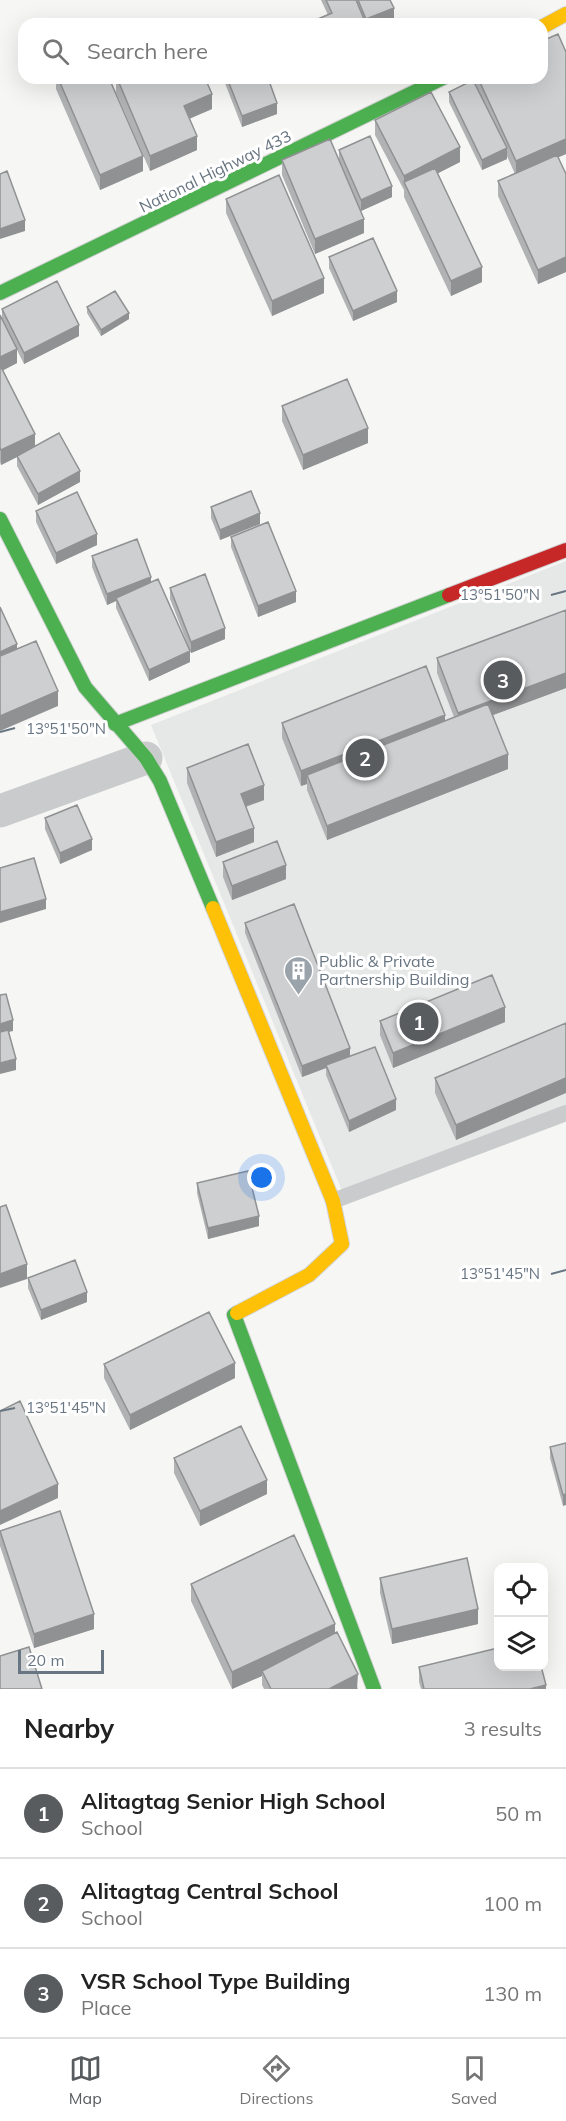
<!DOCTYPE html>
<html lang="en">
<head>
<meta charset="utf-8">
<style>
  :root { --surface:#fff; --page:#f6f6f6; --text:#222; --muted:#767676; --line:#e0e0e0; --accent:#585c5f }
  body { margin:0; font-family:Mulish,sans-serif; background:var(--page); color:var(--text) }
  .controls { position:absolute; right:18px; bottom:18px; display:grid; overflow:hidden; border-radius:12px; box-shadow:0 6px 24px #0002 }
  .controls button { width:54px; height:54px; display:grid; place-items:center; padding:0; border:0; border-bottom:2px solid var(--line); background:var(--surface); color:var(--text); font:30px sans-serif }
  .scale { position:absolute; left:18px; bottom:15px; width:86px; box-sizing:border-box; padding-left:6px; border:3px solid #687582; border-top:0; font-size:16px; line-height:21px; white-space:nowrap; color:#687582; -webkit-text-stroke:4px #fff; paint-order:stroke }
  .you { position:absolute; left:262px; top:1178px; width:21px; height:21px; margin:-15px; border:4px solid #fff; border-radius:50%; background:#1a73e8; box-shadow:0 0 0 9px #1a73e833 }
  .badge { display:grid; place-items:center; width:39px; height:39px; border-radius:50%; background:var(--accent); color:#fff; font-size:20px; font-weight:700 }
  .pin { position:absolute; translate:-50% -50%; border:3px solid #fff; box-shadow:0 2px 6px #0006 }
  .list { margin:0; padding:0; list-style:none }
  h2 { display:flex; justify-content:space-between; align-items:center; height:78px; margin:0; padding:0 24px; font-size:26px }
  h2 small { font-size:20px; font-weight:400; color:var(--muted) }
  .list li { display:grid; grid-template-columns:39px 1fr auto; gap:18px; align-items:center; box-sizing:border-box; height:90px; padding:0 24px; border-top:2px solid var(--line) }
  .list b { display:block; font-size:22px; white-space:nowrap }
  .list p { margin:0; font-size:20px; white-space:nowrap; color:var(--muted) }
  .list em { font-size:20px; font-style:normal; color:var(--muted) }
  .icon { flex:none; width:33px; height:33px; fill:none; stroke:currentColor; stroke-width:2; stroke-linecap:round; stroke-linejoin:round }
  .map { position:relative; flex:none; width:566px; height:1689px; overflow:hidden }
  .search { position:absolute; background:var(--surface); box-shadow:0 6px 24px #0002; left:18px; right:18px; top:18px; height:66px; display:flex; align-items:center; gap:15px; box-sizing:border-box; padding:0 21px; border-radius:18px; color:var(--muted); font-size:22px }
  .sheet { height:348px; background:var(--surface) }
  nav { display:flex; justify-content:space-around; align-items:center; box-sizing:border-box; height:84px; border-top:2px solid var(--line); background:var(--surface); font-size:16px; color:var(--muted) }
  nav a { display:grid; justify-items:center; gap:3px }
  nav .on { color:var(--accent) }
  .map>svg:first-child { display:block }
</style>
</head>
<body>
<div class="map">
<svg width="566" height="1689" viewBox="0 0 566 1689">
  <rect width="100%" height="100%" fill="#f6f6f5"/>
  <!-- built -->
  <path fill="#e6e7e7" d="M566,561V1122L347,1203L151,725Z"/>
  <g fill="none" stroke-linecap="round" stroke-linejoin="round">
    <defs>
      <path id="fast" d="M0,293L443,78
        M0,519L85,687L146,758L160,781L213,908
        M115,724L449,595
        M237,1313L234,1315L374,1689"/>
      <path id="slow" d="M542,27L566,14
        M213,908L333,1201L342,1244L309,1275L237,1313"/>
      <path id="jam" d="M449,595L566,550"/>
    </defs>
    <!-- fast casing -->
    <use href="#fast" stroke="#d2d2d3" stroke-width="16"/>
    <!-- slow casing -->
    <use href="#slow" stroke="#d2d2d3" stroke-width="16"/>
    <!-- jam casing -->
    <use href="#jam" stroke="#d2d2d3" stroke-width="16"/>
    <!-- lane -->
    <path stroke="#cacbcc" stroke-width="16" d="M333,1201L566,1113"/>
    <!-- street -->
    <path stroke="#cacbcc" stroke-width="33" d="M0,811L146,758"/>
    <!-- fast -->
    <use href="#fast" stroke="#4caf50" stroke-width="14"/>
    <!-- slow -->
    <use href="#slow" stroke="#ffc107" stroke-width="14"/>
    <!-- jam -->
    <use href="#jam" stroke="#c62828" stroke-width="14"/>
  </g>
  <!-- wall -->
  <path fill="#b1b2b3" d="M321,0H390L394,19L381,24H306L328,15Z
    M56,78H109L143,171L100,190L56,89Z
    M116,78L212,109L189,119L197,150L150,171L116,92Z
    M223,78H268L277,114L242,127Z
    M475,78H542L566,154L558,157L566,174V272L538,284L498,196V181L515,174L507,156V159L482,170L449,102V92L475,84Z
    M375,120L460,162L438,173L482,282L451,296L404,197V190L375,135Z
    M339,150L392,197L361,211L364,233L315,254L282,175V160H339Z
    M226,199L324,293L272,316L226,213Z
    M329,257L397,302L353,321L329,268Z
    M87,307L129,319L101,336L87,313Z
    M2,309L79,336L24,364L17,350V363L3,370L35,446L80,482L38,505L17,466V457L1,465L0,462V315L2,318Z
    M282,406L368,443L303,470L282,421Z
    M211,507L260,524L220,540L211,518Z
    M36,511L97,545L56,564L36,522Z
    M231,537L296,602L258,617L231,547Z
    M92,556L151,582L190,662L149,681L116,608V601L107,605L92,567Z
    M170,588L225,639L191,653L170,599Z
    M437,658L566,688L493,715L508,769L327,840L307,790V784L301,786L282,738V723L445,721L454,717L437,673Z
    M187,768L264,800L246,807L254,842L216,857L187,783Z
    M45,818L92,850L60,864L45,829Z
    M223,862L286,879L232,900L223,877Z
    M245,923L350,1056L396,1110L349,1132L326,1075V1068L302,1077L245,933Z
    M380,1021L505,1022L393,1068L380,1035Z
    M566,1023L456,1140L435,1093V1078Z
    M197,1183L259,1226L208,1239L197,1193Z
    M28,1278L87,1302L41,1320L28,1288Z
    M104,1364L235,1378L130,1430L104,1378Z
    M566,1443L563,1506L550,1458V1447Z
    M174,1458L267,1494L200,1526L174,1473Z
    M0,1531L94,1629L34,1648L0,1546Z
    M380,1578L478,1624L392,1644L380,1593Z
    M191,1584L335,1633L358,1689H264L262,1685V1676L232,1689L191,1601Z
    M419,1667L546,1689H421L419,1682Z"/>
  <!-- shaded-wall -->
  <path fill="#909192" d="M394,8V19L381,24H366V19Z
    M315,78H329L315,84Z
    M212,94V109L184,121V106Z
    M277,103V114L242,127V116Z
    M197,136V150L150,171V156Z
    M566,139V154L516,176V161Z
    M460,147V162L407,189L404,182V191V176Z
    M507,148V159L482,170V160Z
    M143,156V171L100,190V175Z
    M392,186V197L361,211V200Z
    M364,219V233L315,254V239Z
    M25,220V231L0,239V229Z
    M566,257V272L538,284V270Z
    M482,267V282L451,296V281Z
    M324,278V293L272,316V301Z
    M397,291V302L353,321V311Z
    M129,313V319L101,336V330Z
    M79,325V336L24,364V353Z
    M17,349V363L0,372V357Z
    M368,428V443L303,470V455Z
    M35,434V448L17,456V457L1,465V450Z
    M80,471V482L38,505V494Z
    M260,513V524L220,540V530Z
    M97,534V545L56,564V553Z
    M151,577V587L116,598V601L107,605V594Z
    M296,591V602L258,617V606Z
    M225,628V639L191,653V642Z
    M17,644V662L0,670V652Z
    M190,651V662L149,681V670Z
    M566,673V688L458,728V713Z
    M58,691V706L0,731V716Z
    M445,715V729L307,775V784L301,786V771Z
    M508,754V769L327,840V826Z
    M264,785V800L241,808V794Z
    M254,828V842L216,857V842Z
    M92,839V850L60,864V853Z
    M286,865V879L232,900V886Z
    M46,899V909L0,923V912Z
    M505,1007V1022L393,1068V1053Z
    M13,1020V1031L0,1034V1024Z
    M350,1048V1058L326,1065V1068L302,1077V1066Z
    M16,1059V1070L0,1074V1063Z
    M566,1078V1093L456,1140V1125Z
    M396,1099V1110L349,1132V1121Z
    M259,1216V1226L208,1239V1228Z
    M27,1264V1279L0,1288V1274Z
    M87,1292V1302L41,1320V1310Z
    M235,1363V1378L130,1430V1415Z
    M267,1480V1494L200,1526V1511Z
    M58,1484V1498L0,1525V1511Z
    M566,1494V1505L563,1506V1495Z
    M478,1609V1624L392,1644V1629Z
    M94,1614V1629L34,1648V1634Z
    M335,1624V1642L262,1671V1676L232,1689V1672Z
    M358,1674L357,1689H329Z
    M546,1685V1689H530Z"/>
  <!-- building -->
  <path fill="#cecfd0" stroke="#909192" stroke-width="1.5" d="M326,0H356L366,24H306L332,13Z
    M358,0H390L394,8L366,19Z
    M558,34L566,52V139L516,161L478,78H542V41Z
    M58,78H109L143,156L100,175Z
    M117,78H205L212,94L184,106L197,136L150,156Z
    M227,78H268L277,103L242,116Z
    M473,80L507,148L482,160L449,92Z
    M431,92L460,147L404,176L375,120Z
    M370,136L392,186L361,200L339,150Z
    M330,139L364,219L315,239L282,160Z
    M557,155L566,174V257L538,270L498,181Z
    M435,168L482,267L451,281L404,182Z
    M7,171L25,220L0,229V174Z
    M279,175L324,278L272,301L226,199Z
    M373,238L397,291L353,311L329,257Z
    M57,281L79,325L24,353L2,309Z
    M115,291L129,313L101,330L87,307Z
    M0,315L17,349L0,357Z
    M0,365L35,434L1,450L0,448Z
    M347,379L368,428L303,455L282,406Z
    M59,433L80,471L38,494L17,456Z
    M251,491L260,513L220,530L211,507Z
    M77,492L97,534L56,553L36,511Z
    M268,522L296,591L258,606L231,537Z
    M137,539L151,577L107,594L92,556Z
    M205,574L225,628L191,642L170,588Z
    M158,579L190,651L149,670L116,598Z
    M0,607L17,644L0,652Z
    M566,610V673L458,713L437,658Z
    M36,641L58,691L0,716V656Z
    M426,666L445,715L301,771L282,723Z
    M488,704L508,754L327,826L307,775Z
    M248,744L264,785L241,794L254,828L216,842L187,768Z
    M77,805L92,839L60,853L45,818Z
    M277,841L286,865L232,886L223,862Z
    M34,858L46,899L0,912V868Z
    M294,904L350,1048L302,1066L245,923Z
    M492,975L505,1007L393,1053L380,1021Z
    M6,994L13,1020L0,1024V995Z
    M566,1023V1078L456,1125L435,1078Z
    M8,1030L16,1059L0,1063V1032Z
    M375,1047L396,1099L349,1121L326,1065Z
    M248,1171L259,1216L208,1228L197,1183Z
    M6,1205L27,1264L0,1274V1207Z
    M75,1260L87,1292L41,1310L28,1278Z
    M209,1312L235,1363L130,1415L104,1364Z
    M20,1401L58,1484L0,1511V1411Z
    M241,1426L267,1480L200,1511L174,1458Z
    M566,1443V1494L563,1495L550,1447Z
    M60,1511L94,1614L34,1634L0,1531Z
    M294,1535L335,1624L232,1672L191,1584Z
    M467,1558L478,1609L392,1629L380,1578Z
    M337,1632L358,1674L329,1689H271L262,1671Z
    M29,1647L42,1689H0V1656Z
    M498,1648V1666H541L546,1685L530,1689H424L419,1667Z"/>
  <!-- ticks -->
  <path fill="none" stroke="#687582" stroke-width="2" d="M551,595L566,591M0,732L15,728M551,1274L566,1270M0,1411L15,1408"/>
  <!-- icons -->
  <defs>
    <symbol id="building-pin" viewBox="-11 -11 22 30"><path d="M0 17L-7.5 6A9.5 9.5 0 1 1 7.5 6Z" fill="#9aa2aa" stroke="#fff"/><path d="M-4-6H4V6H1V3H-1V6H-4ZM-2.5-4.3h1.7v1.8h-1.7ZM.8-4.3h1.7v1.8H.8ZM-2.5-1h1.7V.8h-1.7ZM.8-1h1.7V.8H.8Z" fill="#fff"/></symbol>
  </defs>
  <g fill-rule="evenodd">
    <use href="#building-pin" x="282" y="954" width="33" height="45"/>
  </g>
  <g text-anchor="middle" stroke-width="6" stroke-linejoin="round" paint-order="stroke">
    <!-- street labels -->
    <g font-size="16" fill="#687582" stroke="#fff">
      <text transform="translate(215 171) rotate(-26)" y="6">National Highway 433</text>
    </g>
    <!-- poi labels -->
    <g font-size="16" fill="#687582" stroke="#fff" text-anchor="start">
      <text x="319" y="967">Public &amp; Private<tspan x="319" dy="18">Partnership Building</tspan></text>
    </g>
  </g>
  <g font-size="15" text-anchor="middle" fill="#687582" stroke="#fff" stroke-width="6" stroke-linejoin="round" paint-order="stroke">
    <text x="500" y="600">13°51'50"N</text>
    <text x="66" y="734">13°51'50"N</text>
    <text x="500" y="1279">13°51'45"N</text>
    <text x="66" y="1413">13°51'45"N</text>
  </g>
</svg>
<div class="controls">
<button><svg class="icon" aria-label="locate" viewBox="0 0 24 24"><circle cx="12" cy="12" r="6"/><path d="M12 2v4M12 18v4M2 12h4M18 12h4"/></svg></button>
<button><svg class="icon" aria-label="layers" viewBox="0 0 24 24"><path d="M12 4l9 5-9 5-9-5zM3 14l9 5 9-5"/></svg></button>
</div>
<div class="scale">20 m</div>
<div class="you"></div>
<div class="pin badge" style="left:419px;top:1022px">1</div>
<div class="pin badge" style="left:365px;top:758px">2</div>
<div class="pin badge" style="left:503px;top:680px">3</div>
<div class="search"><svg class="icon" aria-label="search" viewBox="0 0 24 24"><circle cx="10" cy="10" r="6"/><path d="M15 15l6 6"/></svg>Search here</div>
</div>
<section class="sheet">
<h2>Nearby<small>3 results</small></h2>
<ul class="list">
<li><span class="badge">1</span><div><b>Alitagtag Senior High School</b><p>School</p></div><em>50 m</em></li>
<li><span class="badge">2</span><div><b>Alitagtag Central School</b><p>School</p></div><em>100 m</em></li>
<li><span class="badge">3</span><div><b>VSR School Type Building</b><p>Place</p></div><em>130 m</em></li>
</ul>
</section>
<nav>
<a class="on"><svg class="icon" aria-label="map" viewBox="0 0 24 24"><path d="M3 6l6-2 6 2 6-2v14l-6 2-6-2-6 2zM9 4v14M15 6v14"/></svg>Map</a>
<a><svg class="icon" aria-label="directions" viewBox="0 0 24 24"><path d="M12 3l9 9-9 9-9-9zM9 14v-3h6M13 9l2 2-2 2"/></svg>Directions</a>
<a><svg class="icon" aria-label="saved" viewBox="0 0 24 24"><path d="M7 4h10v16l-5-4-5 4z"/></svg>Saved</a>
</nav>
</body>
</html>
